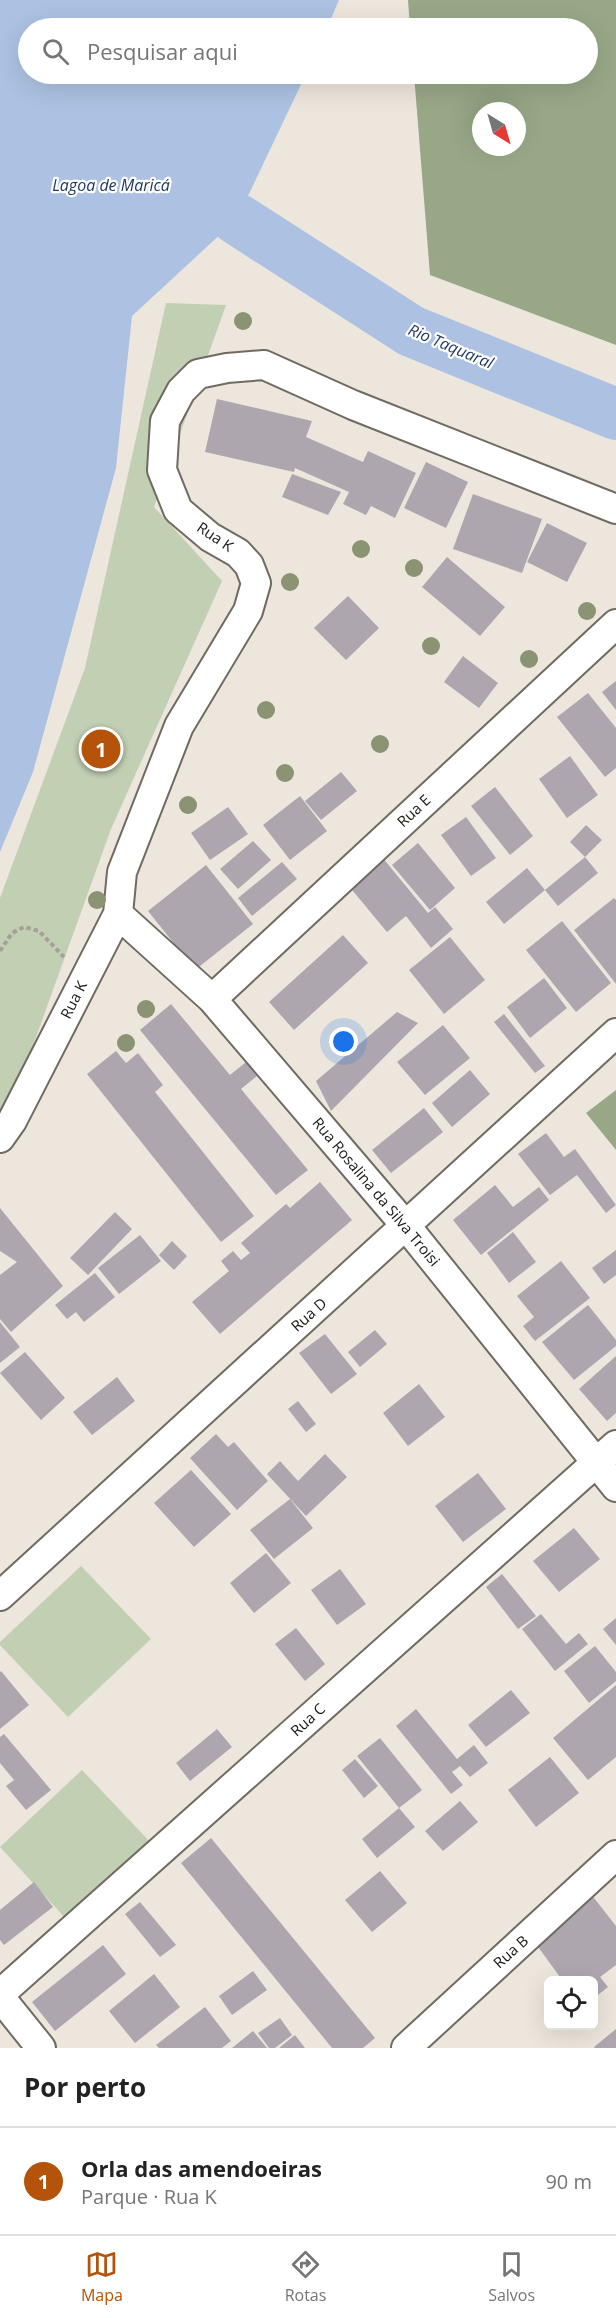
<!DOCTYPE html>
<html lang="pt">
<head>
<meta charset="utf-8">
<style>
  :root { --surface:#fff; --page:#f6f6f6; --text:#222; --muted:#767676; --line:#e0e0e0; --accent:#b45309 }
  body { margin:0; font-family:"Open Sans",sans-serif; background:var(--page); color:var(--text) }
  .controls { position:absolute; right:18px; bottom:18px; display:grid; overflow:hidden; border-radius:9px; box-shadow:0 6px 24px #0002 }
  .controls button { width:54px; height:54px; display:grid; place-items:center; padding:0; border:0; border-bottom:2px solid var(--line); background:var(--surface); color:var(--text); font:30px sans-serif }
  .compass { position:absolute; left:472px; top:102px; width:54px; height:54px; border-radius:50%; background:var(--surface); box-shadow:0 6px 24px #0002; rotate:143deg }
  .you { position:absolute; left:344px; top:1042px; width:21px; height:21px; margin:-15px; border:4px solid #fff; border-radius:50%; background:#1a73e8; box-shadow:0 0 0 9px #1a73e833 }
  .badge { display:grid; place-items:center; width:39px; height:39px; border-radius:50%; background:var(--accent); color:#fff; font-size:20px; font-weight:700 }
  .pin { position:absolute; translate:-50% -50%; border:3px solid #fff; box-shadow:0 2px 6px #0006 }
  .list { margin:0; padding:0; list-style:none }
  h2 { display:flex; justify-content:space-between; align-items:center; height:78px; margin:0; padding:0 24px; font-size:26px }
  h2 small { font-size:20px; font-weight:400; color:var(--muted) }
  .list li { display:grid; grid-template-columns:39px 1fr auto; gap:18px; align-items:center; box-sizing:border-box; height:108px; padding:0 24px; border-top:2px solid var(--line) }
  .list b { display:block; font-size:22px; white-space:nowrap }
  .list p { margin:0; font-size:20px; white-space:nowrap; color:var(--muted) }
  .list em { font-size:20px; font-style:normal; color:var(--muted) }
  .icon { flex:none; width:33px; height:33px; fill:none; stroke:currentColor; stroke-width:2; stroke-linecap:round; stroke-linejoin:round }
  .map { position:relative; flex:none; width:616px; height:2048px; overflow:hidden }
  .search { position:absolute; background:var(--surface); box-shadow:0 6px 24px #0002; left:18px; right:18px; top:18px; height:66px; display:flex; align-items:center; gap:15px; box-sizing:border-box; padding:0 21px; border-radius:33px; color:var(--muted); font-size:22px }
  .sheet { height:186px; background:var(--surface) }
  nav { display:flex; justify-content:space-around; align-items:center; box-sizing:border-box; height:84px; border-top:2px solid var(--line); background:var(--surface); font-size:16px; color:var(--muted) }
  nav a { display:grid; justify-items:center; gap:3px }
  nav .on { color:var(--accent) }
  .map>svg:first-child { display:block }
</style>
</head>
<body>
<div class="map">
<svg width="616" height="2048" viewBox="0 0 616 2048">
  <rect width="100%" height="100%" fill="#ede6dd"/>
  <!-- green -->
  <path fill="#c1cfb3" d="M166,303L226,305L154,507L222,581L111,829L17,1090L0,1112V898L85,668Z
    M81,1566L151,1639L68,1717L0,1645V1642Z
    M82,1770L151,1843L68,1921L0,1847Z"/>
  <!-- forest -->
  <path fill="#98a887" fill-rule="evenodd" d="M408,0H616V345L430,275L414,74H588V28H410ZM481,111H517V147H481Z
    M616,1090V1150L586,1113Z"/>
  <!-- water -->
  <path fill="#adc2e3" d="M0,0H339L327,28H28V74H306L237,219L132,316L116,468L33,772L0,852Z"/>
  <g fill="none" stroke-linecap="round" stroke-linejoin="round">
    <!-- river -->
    <path stroke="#adc2e3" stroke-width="52" d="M237,219L411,331L616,414"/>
  </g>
  <!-- building -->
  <path fill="#aea6af" d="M217,399L312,421L306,437L363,462L368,451L416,473L395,518L371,506L366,515L343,504L349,492L295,468L294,472L205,452Z
    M426,462L468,482L446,528L404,508Z
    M292,474L341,492L328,515L282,497Z
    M473,494L542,519L522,573L453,549Z
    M547,523L587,543L567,582L527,562Z
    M447,557L505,607L480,636L422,587Z
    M348,596L379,628L346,660L314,628Z
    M463,656L498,683L479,708L444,682Z
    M616,681V710L602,692Z
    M588,693L616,728V768L605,777L557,717Z
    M570,756L598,795L567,818L539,779Z
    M341,772L357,791L321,820L305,801Z
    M495,787L533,836L510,855L471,806Z
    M300,796L327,831L290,860L263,825Z
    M228,807L248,834L210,860L191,833Z
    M466,817L496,858L471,876L441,835Z
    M586,825L602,840L585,857L570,842Z
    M253,841L271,860L238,889L220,869Z
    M418,843L455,888L430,910L392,865Z
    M382,857L428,913L435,907L453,929L431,948L406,916L387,932L348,885Z
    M585,857L598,873L558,906L545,890L504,924L486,902L527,868L545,890Z
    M282,862L297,879L252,916L238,898Z
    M206,865L253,924L195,970L148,911Z
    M614,898L616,900V984L574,930Z
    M562,921L611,983L576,1012L526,950Z
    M343,935L368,963L294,1030L269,1002Z
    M450,937L485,980L444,1014L409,970Z
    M544,978L567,1008L530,1038L507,1007Z
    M171,1004L230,1075L246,1062L257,1076L241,1089L308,1170L276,1195L140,1030Z
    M397,1012L418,1023L331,1111L316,1081Z
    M504,1014L545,1066L535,1073L494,1022Z
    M443,1025L470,1058L425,1095L397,1062Z
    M116,1051L126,1063L138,1053L163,1085L155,1092L254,1216L221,1242L87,1074Z
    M470,1070L490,1094L452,1127L432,1103Z
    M424,1108L443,1132L391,1173L372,1150Z
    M546,1133L564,1157L575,1149L616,1205L606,1213L577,1175L550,1195L518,1154Z
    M320,1182L352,1220L220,1334L192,1302L229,1271L221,1261L233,1251L241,1260L250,1253L241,1243L286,1204L290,1208Z
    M495,1185L513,1207L539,1187L549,1200L481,1255L453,1220Z
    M0,1208L63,1286L11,1332L0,1319V1275L17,1262L0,1251Z
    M115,1212L132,1229L88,1275L70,1258Z
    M513,1232L536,1262L509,1283L487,1253Z
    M140,1235L161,1261L119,1294L98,1268Z
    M172,1241L187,1256L174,1270L159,1255Z
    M616,1250V1275L604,1284L592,1268Z
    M561,1261L590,1298L535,1341L523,1326L534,1317L517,1296Z
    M95,1273L115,1297L84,1322L76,1312L67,1319L55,1305Z
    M588,1305L616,1340V1346L574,1380L542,1342Z
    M0,1322L20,1347L0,1363Z
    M375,1330L387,1344L360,1367L348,1352Z
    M325,1334L357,1374L331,1394L299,1353Z
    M25,1352L65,1398L41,1420L0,1373Z
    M616,1356V1413L607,1421L579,1389Z
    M117,1377L135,1401L92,1435L73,1412Z
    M419,1384L445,1417L408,1446L383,1413Z
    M298,1401L316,1424L306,1432L288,1409Z
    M216,1434L228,1447L234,1442L268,1481L237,1510L190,1458Z
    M325,1454L347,1477L306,1516L267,1474L280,1461L298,1481Z
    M191,1470L231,1514L194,1547L154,1503Z
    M478,1473L506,1509L463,1542L435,1506Z
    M290,1499L313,1528L274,1559L250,1530Z
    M574,1528L600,1559L559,1592L533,1561Z
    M266,1553L291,1583L254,1613L230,1583Z
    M340,1569L366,1604L337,1625L311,1590Z
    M502,1574L536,1616L518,1629L486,1587Z
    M541,1614L566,1644L579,1633L588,1644L555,1671L522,1629Z
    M616,1618V1645L603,1629Z
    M296,1628L325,1664L305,1681L275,1644Z
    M595,1646L616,1672V1681L589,1703L564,1671Z
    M1,1671L29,1705L0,1729V1672Z
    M616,1685V1757L588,1780L553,1738Z
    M511,1690L530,1713L486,1747L468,1725Z
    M416,1709L457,1759L474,1745L488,1763L470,1777L460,1766L452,1772L463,1785L451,1794L396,1726Z
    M217,1729L232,1747L190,1781L176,1763Z
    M4,1734L51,1790L26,1810L6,1786L14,1780L0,1763V1737Z
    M380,1738L422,1790L399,1808L357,1756Z
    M550,1757L579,1793L536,1827L508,1790Z
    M355,1759L378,1786L364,1798L342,1770Z
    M460,1801L478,1822L443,1851L425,1831Z
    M399,1808L415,1827L377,1858L362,1839Z
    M211,1838L375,2038L363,2048H332L181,1863Z
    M380,1871L407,1903L372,1932L345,1900Z
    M34,1882L53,1907L4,1945L0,1940V1910Z
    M591,1894L616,1926V1965L600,1977L608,1987L594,1998V1980H555L560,1977L533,1940Z
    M140,1902L176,1945L160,1957L125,1914Z
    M103,1945L126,1974L55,2031L32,2002Z
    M253,1971L267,1990L232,2015L219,1996Z
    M154,1974L180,2007L135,2043L109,2011Z
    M205,2007L231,2041L222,2048H159L156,2045Z
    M280,2018L292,2035L275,2048H269L258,2033Z
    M616,2029V2048H595L594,2047Z
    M253,2031L267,2048H232Z
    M295,2035L305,2048H279Z"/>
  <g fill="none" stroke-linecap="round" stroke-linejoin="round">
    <defs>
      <path id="minor" d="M118,914L212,999L406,1226L616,1487
        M212,999L616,624
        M0,1138L12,1121L118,914L122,872L179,726L248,611L256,583L249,565L238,553L210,537L178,510L162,470L165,421L181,391L198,374L227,368L264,365L353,405L616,509
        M0,1596L616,1033
        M0,1994L616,1445
        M0,1997L41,2048
        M406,2048L616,1855"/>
    </defs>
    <!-- minor casing -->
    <use href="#minor" stroke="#706a62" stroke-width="32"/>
    <!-- path -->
    <path stroke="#a6a099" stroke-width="4" stroke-dasharray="4.5 3" stroke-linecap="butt" d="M0,951L12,933L24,927L39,931L64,957"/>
    <!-- minor -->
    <use href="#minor" stroke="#fff" stroke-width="28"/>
  </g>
  <!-- trees -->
  <g fill="#8a9372">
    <circle cx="243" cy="321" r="9"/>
    <circle cx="361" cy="549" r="9"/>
    <circle cx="414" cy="568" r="9"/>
    <circle cx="290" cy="582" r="9"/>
    <circle cx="587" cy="611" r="9"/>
    <circle cx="431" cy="646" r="9"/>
    <circle cx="529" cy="659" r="9"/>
    <circle cx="266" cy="710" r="9"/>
    <circle cx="380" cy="744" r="9"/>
    <circle cx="285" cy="773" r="9"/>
    <circle cx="188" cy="805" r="9"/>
    <circle cx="97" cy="900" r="9"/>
    <circle cx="146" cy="1009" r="9"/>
    <circle cx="126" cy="1043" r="9"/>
  </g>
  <g text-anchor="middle" stroke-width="4.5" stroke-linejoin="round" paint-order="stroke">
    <!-- street labels -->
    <g font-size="15" fill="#1a1814" stroke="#fff">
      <text transform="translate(215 537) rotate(34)" y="5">Rua K</text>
      <text transform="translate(414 811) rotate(-43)" y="5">Rua E</text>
      <text transform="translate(74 1000) rotate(-63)" y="5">Rua K</text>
      <text transform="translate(376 1192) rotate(50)" y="5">Rua Rosalina da Silva Troisi</text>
      <text transform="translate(309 1315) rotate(-42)" y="5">Rua D</text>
      <text transform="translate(308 1720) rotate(-42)" y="5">Rua C</text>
      <text transform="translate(511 1952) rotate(-42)" y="5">Rua B</text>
    </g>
    <!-- water labels -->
    <g font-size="16" font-style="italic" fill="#1b355f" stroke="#fff">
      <text x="111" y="191">Lagoa de Maricá</text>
      <text transform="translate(451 346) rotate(23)" y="6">Rio Taquaral</text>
    </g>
  </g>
</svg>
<div class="controls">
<button><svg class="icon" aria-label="locate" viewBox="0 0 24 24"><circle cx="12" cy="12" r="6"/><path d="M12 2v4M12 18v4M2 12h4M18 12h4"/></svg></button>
</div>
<svg class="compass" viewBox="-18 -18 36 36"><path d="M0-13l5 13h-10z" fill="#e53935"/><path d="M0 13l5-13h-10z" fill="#767676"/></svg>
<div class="you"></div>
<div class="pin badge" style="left:101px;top:749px">1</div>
<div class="search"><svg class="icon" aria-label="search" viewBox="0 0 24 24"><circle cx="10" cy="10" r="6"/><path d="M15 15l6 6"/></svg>Pesquisar aqui</div>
</div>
<section class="sheet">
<h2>Por perto<small></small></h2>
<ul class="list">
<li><span class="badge">1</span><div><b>Orla das amendoeiras</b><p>Parque · Rua K</p></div><em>90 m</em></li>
</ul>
</section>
<nav>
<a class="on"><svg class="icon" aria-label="map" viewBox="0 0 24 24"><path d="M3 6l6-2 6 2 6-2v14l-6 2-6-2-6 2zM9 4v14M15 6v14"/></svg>Mapa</a>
<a><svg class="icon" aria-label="directions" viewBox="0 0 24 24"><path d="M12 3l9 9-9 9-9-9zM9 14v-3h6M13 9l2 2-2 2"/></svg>Rotas</a>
<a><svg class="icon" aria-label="saved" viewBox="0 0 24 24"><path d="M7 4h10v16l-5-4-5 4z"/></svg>Salvos</a>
</nav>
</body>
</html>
